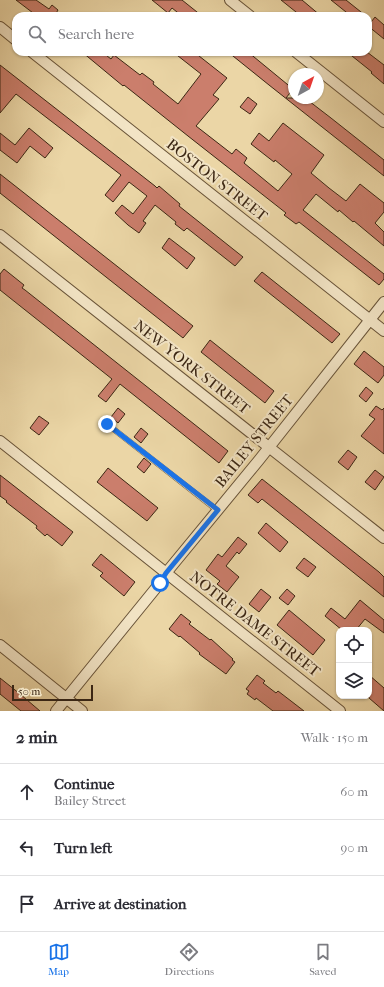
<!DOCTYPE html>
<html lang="en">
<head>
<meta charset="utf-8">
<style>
  :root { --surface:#fff; --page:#f7f7f7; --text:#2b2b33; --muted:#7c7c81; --line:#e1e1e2; --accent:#1a73e8 }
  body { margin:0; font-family:"IM FELL French Canon",serif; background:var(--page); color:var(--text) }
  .controls { position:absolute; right:12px; bottom:12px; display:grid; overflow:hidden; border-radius:8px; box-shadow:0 1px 3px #0004 }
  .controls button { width:36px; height:36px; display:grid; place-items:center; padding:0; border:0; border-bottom:1px solid var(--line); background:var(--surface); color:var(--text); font:20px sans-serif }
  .compass { position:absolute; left:288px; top:68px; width:36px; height:36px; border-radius:50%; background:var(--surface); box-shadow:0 1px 3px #0004; rotate:40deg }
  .scale { position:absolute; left:12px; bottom:10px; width:81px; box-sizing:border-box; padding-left:4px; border:2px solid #3c2714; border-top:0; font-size:11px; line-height:14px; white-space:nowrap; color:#3c2714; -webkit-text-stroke:3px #f2e4c5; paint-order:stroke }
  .stop { position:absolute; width:12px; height:12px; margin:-9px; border:3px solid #1a73e8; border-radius:50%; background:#fff }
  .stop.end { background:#1a73e8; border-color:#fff; box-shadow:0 1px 4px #0008 }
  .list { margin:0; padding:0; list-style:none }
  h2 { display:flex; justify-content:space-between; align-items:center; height:52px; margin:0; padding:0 16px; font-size:17px }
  h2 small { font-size:13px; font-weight:400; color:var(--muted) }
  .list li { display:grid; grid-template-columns:26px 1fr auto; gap:12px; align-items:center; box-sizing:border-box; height:56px; padding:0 16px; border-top:1px solid var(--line) }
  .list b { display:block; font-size:15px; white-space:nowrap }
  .list p { margin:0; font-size:13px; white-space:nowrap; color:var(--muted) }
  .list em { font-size:13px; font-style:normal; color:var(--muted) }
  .icon { flex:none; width:22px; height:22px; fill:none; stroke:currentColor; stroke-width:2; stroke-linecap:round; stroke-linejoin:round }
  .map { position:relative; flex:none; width:384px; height:711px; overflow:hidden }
  .search { position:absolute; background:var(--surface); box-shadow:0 1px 3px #0004; left:12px; right:12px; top:12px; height:44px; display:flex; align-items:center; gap:10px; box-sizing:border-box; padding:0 14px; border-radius:12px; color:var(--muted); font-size:15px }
  .sheet { height:220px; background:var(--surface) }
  nav { display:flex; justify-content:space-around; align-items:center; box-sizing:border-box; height:56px; border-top:1px solid var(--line); background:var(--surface); font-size:11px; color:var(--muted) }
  nav a { display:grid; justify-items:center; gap:2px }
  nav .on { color:var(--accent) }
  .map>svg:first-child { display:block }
</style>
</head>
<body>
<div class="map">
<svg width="384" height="711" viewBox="0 0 384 711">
  <rect width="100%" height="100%" fill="#ebd6a6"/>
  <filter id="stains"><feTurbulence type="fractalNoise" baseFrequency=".005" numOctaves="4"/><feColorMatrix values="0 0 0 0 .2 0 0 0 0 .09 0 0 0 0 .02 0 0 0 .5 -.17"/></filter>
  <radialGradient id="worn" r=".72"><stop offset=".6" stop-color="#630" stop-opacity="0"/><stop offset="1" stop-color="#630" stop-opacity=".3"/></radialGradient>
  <!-- building -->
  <path fill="#cb7e6c" stroke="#3c2714" d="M16,0H36L49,9L52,5L58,10L55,15L57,16H37Z
    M152,0H182L202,16H182L172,8L168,13Z
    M281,0H302L321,16H301Z
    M331,0H346L366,16H351Z
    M375,17L384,25V39L368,26Z
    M82,52H102L111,59L114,55L140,75L142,73L154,82L153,84L178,104L201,74L173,52H194L227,78L213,95L219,99L196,126L232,154L236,149L247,158L244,163L278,191L292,174L275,160L274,162L251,144L259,133L269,141L283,123L324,155L311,173L329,188L346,201L360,184L384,203V212L375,223L384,232V246L354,221L353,222L339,210L338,212L316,194L303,210L384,274V279L379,285L299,222L296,224L284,215L286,213L188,136L124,85L123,86Z
    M228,52H248L293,89L286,98H305L331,118L384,160V176L269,85Z
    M347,52H367L384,65V84L371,73L372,72Z
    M0,65L155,186L157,188L159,186L180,204L179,206L243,257L235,266L187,228L184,231L175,224L176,222L155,205L143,221L146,223L139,233L128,225L115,213L122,205L133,214L147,196L129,182L113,202L105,195L121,175L16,94L0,113Z
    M248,97L257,104L250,114L240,107Z
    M29,128L53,148L45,158L30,146L17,163L0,150V133L15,145Z
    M0,174L193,326L183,338L0,193Z
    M169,238L195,258L187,269L162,248Z
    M4,269L24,285L22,288L25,290L228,451L219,463L120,384L106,402L98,396L112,379L0,290V274Z
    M262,272L340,334L332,343L254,281Z
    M210,340L274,391L265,403L201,352Z
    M364,351L384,367V375L378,383L354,364Z
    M366,387L373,393L366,402L359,396Z
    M376,406L382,410L384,408V454L361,436L375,419L369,415Z
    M118,408L125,414L118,423L111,417Z
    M39,416L49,423L39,435L30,428Z
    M141,428L148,434L141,443L134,437Z
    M348,450L357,457L348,470L338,462Z
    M144,458L151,464L144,473L137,467Z
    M108,468L158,508L147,521L97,482Z
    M375,470L384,477L375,490L365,482Z
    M0,475L73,532L62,546L47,534L45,536L36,528L37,526L6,502L7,501L0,496Z
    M262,479L379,572L384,577V597L262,499L258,503L248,495Z
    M266,523L288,542L280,552L258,533Z
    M238,537L247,544L239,554L237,552L226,566L239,577L227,592L217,584L220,581L206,570L218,554L222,557Z
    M101,554L135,582L124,596L100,576L103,573L92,565Z
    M304,558L316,567L308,577L296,568Z
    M261,589L271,597L259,612L249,604Z
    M287,589L295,596L288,605L279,598Z
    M360,600L384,620V633L365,619L356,630H342L325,616L331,608L345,619Z
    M289,610L325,640L313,655L277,625Z
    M181,614L191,622L189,624L210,640L211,639L233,659L232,660L235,662L226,674L199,654L200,653L180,636L179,637L169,629Z
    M257,675L265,681L263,683L276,693L278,691L304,711H273L256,698L255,700L247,694L249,691L246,689Z
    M369,675L384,688V711L369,698Z
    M0,678L20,694L40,711H21L0,694Z"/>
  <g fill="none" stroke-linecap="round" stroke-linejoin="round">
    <defs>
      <path id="service" d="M107,424L217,510"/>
      <path id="minor" d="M230,0L250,16
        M0,27L16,40
        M32,52L384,331
        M296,52L384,122
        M0,235L384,538
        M0,441L340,711
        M0,645L82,711
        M56,711L160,583L166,573L259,460L384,302"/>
    </defs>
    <!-- service casing -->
    <use href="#service" stroke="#685338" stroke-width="6"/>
    <!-- minor casing -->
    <use href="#minor" stroke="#685338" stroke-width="12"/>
    <!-- service -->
    <use href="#service" stroke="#f2e4c5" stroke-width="5"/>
    <!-- minor -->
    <use href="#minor" stroke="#f2e4c5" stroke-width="10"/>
  </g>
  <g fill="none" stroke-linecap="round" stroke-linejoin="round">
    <!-- route -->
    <path stroke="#1a73e8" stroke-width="5" d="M107,424L218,510L166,573L160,583"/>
  </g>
  <g text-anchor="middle" stroke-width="4" stroke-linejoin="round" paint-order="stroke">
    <!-- street labels -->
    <g font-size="15" fill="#3c2714" stroke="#f2e4c5">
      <text transform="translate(217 180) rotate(38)" y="5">BOSTON STREET</text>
      <text transform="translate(192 367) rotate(38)" y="5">NEW YORK STREET</text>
      <text transform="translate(254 441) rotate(-51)" y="5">BAILEY STREET</text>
      <text transform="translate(255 624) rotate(38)" y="5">NOTRE DAME STREET</text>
    </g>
  </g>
  <rect width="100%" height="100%" filter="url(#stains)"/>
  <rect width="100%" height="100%" fill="url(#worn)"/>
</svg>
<div class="controls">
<button><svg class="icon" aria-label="locate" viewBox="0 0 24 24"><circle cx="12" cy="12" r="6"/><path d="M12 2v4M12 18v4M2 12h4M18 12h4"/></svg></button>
<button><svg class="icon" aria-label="layers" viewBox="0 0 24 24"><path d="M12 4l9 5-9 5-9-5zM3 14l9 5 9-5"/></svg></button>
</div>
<svg class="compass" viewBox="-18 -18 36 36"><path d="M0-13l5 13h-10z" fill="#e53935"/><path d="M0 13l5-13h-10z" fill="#7c7c81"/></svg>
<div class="scale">50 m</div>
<div class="stop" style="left:160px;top:583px"></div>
<div class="stop end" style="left:107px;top:424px"></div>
<div class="search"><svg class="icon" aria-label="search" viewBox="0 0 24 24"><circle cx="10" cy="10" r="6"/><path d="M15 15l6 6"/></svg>Search here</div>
</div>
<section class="sheet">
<h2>2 min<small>Walk · 150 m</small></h2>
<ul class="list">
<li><svg class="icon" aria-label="ahead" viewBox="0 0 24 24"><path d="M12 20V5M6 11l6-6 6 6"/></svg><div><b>Continue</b><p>Bailey Street</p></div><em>60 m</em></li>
<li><svg class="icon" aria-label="left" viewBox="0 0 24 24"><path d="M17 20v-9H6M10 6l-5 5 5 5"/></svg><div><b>Turn left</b></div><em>90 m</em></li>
<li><svg class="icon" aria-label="arrive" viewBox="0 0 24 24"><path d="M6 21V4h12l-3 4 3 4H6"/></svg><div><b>Arrive at destination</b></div></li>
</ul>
</section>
<nav>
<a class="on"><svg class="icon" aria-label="map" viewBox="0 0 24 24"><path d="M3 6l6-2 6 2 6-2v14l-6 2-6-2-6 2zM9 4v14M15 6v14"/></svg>Map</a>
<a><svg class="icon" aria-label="directions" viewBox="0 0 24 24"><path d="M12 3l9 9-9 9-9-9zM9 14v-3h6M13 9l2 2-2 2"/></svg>Directions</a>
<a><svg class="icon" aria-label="saved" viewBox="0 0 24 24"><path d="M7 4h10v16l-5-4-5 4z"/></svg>Saved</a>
</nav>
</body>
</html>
